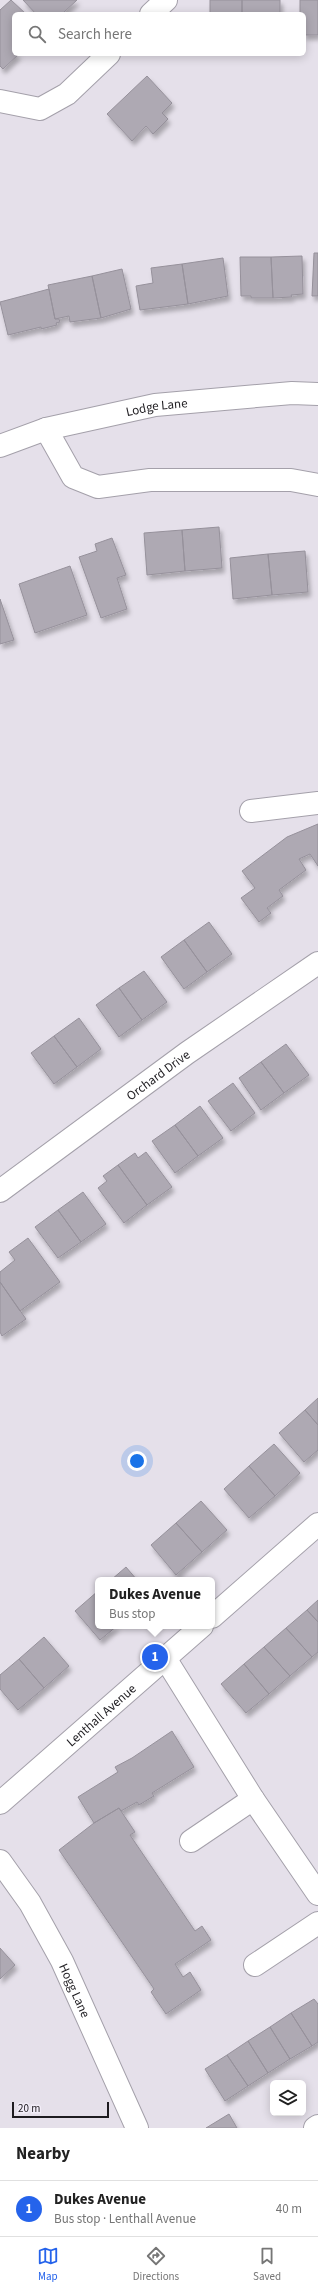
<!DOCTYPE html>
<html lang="en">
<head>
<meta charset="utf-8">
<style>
  :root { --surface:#fff; --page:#f2f2f2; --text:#222; --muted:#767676; --line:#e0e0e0; --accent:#2563eb }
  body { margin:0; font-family:"Source Sans 3",sans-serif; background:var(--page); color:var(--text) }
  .controls { position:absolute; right:12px; bottom:12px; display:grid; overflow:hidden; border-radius:6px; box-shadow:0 2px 10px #0003 }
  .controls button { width:36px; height:36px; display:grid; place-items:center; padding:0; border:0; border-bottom:1px solid var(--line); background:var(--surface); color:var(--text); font:20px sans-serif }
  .scale { position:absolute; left:12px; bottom:10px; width:97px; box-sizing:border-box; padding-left:4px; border:2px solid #1e1c20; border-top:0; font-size:11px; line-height:14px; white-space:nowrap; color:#1e1c20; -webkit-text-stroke:3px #f2edf8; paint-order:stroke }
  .you { position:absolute; left:137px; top:1461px; width:14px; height:14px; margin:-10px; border:3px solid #fff; border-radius:50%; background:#1a73e8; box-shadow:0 0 0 6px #1a73e833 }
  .badge { display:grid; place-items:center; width:26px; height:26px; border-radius:50%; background:var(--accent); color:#fff; font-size:13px; font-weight:700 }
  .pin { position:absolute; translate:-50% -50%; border:2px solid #fff; box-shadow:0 1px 4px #0006 }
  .popup { position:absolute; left:95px; top:1577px; width:120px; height:52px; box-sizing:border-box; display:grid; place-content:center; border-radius:6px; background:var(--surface); filter:drop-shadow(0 1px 3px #0005); font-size:13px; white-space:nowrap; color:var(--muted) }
  .popup b { font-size:15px; color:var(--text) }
  .popup::after { content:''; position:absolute; left:50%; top:100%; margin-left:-8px; border:8px solid transparent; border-top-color:var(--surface) }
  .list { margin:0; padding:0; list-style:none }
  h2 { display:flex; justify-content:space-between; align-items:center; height:52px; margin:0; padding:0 16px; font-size:17px }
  h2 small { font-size:13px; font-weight:400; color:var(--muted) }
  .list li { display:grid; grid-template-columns:26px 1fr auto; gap:12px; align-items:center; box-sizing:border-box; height:56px; padding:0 16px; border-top:1px solid var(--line) }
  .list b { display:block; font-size:15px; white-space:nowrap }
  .list p { margin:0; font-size:13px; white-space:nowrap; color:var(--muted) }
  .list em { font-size:13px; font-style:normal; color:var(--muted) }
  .icon { flex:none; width:22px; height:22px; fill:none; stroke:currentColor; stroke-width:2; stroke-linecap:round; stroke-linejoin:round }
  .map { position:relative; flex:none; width:318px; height:2128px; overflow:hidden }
  .search { position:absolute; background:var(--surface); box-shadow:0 2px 10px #0003; left:12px; right:12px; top:12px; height:44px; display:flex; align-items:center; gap:10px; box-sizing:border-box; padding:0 14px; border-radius:6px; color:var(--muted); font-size:15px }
  .sheet { height:108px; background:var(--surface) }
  nav { display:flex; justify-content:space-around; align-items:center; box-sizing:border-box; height:56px; border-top:1px solid var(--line); background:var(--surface); font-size:11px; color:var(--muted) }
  nav a { display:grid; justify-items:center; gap:2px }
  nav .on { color:var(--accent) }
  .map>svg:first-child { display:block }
</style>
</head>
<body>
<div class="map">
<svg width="318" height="2128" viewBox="0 0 318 2128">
  <defs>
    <filter id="shadow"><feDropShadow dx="2.5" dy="4.5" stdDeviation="2" flood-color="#0004"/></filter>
  </defs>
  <rect width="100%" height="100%" fill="#e5e0ea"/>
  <!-- building -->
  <path fill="#aea9b3" stroke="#96919b" filter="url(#shadow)" d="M11,0L26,14H14V54H19L3,69L0,66V10Z
    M23,0H77L62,14H36Z
    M210,0H242V14H210Z
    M242,0H280V14H242Z
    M300,0H318V35H304V14H300Z
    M147,76L172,103L162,113L168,119L153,134L146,126L132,141L107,114Z
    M314,253H318V296H312Z
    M302,256L303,294L291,295L292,297L273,298L271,257Z
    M240,257H271L273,298H251V296H241Z
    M223,258L228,296L188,304L182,264Z
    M182,264L188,304L140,310L136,286L153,283L151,268Z
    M122,269L131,309L101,318L92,276Z
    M92,276L101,318L70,322L69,316L55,319L48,285Z
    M49,289L55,319H59L60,322L56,323L57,325L41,329V327L8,335L0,302Z
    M219,527L222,568L185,571L182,530Z
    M182,530L185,571L147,575L144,533Z
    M112,538L126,575L117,578L127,609L101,618L79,557L97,551L95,544Z
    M305,551L308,592L272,595L268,554Z
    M268,554L272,595L233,599L230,558Z
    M70,566L87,615L35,633L19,584Z
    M0,599L14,640L0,644Z
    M318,824V866L310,854L299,859L306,870L279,890L283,896L267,908L271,913L259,922L241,898L255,888L242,871L287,837Z
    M209,922L232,954L207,972L184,940Z
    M184,940L207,972L184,989L161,957Z
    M144,971L167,1002L142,1020L119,988Z
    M119,988L142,1020L119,1037L96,1005Z
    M79,1018L101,1049L77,1067L54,1036Z
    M54,1036L77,1067L54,1084L31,1053Z
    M286,1044L309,1075L284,1093L261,1062Z
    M261,1062L284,1093L261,1110L239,1078Z
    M233,1083L255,1113L231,1131L208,1101Z
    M200,1106L223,1138L198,1156L175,1125Z
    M175,1125L198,1156L175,1173L152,1141Z
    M146,1152L172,1187L147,1205L118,1165L135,1153L138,1158Z
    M118,1165L147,1205L124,1223L98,1188L107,1181L103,1176Z
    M83,1192L106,1224L81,1242L58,1210Z
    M58,1210L81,1242L58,1258L35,1227Z
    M28,1238L60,1282L20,1311L0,1282V1272L15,1260L9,1252Z
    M0,1282L26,1319L2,1336L0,1332Z
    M318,1398V1425L305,1410Z
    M305,1410L318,1425V1450L304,1462L279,1433Z
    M274,1444L300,1473L275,1496L249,1466Z
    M249,1466L275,1496L249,1518L224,1489Z
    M201,1501L227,1530L202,1552L176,1523Z
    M176,1523L202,1552L176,1575L151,1545Z
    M126,1567L137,1580H111Z
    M98,1591V1626H117L100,1640L75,1611Z
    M318,1600V1622L307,1610Z
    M307,1610L318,1622V1652L312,1657L286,1628Z
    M286,1628L312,1657L290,1676L264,1647Z
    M44,1637L69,1666L44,1688L19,1659Z
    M264,1647L290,1676L269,1694L244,1664Z
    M19,1659L44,1688L18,1710L0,1689V1675Z
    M244,1664L269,1694L246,1713L221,1684Z
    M172,1731L194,1767L152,1793L154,1796L139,1805L137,1802L121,1811L119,1808L94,1823L78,1797L118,1772L115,1767L132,1758Z
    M119,1808L135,1832L130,1835L195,1931L202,1926L211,1940L175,1964L183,1977L190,1972L201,1990L166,2014L151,1992L154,1989L59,1850L94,1823Z
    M0,1948L15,1965L0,1979Z
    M314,1999L318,2004V2042L312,2046L291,2013Z
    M291,2013L312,2046L290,2059L270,2027Z
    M270,2027L290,2059L268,2073L248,2041Z
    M248,2041L268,2073L248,2086L227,2055Z
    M227,2055L248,2086L225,2101L205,2069Z
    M229,2114L237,2128H206Z"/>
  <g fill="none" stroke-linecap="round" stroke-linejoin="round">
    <defs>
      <g id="minor">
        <path d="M151,14L166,0"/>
        <path d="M0,101L40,109L67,94L109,54"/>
        <path d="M46,429L73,477L98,487L150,480H291L318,485"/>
        <path id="s1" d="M0,446L46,429L155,405L292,393L318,394"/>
        <path d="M251,811L318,803"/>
        <path id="s2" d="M0,1191L187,1053L318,963"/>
        <path d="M212,1617L318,1524"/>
        <path d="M165,1658L253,1799L318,1894"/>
        <path id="s3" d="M0,1803L202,1626"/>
        <path d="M191,1841L253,1799"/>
        <path id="s4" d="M0,1861L30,1903L62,1961L137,2128"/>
        <path d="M255,1965L318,1923"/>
        <path d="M315,2128L318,2126"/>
      </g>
    </defs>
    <!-- minor casing -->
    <use href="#minor" stroke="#a4a0aa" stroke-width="24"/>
    <!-- minor -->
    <use href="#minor" stroke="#fff" stroke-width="22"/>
  </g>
  <g text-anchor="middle" stroke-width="4" stroke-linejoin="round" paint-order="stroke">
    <!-- street labels -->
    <g font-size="13" fill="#1e1c20" stroke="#f2edf8">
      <text dy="5" stroke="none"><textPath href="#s1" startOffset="162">Lodge Lane</textPath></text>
      <text dy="5" stroke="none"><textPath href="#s2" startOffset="196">Orchard Drive</textPath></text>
      <text dy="5" stroke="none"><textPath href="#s3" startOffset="134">Lenthall Avenue</textPath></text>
      <text dy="5" stroke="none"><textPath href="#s4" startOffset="150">Hogg Lane</textPath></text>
    </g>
  </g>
</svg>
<div class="controls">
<button><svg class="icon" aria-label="layers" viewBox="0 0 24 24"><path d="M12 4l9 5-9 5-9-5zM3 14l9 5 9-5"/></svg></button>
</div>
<div class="scale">20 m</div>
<div class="you"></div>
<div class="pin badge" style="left:155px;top:1657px">1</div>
<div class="popup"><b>Dukes Avenue</b>Bus stop</div>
<div class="search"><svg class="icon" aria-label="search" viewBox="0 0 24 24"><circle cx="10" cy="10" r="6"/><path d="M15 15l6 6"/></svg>Search here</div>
</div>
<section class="sheet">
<h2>Nearby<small></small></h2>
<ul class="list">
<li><span class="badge">1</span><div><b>Dukes Avenue</b><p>Bus stop · Lenthall Avenue</p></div><em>40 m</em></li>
</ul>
</section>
<nav>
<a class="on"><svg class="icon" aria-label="map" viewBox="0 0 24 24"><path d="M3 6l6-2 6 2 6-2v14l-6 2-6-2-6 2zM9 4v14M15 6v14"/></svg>Map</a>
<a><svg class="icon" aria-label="directions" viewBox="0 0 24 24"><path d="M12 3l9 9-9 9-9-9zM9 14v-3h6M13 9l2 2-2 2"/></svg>Directions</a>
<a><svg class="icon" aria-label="saved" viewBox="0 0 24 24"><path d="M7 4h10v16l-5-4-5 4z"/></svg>Saved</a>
</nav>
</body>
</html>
